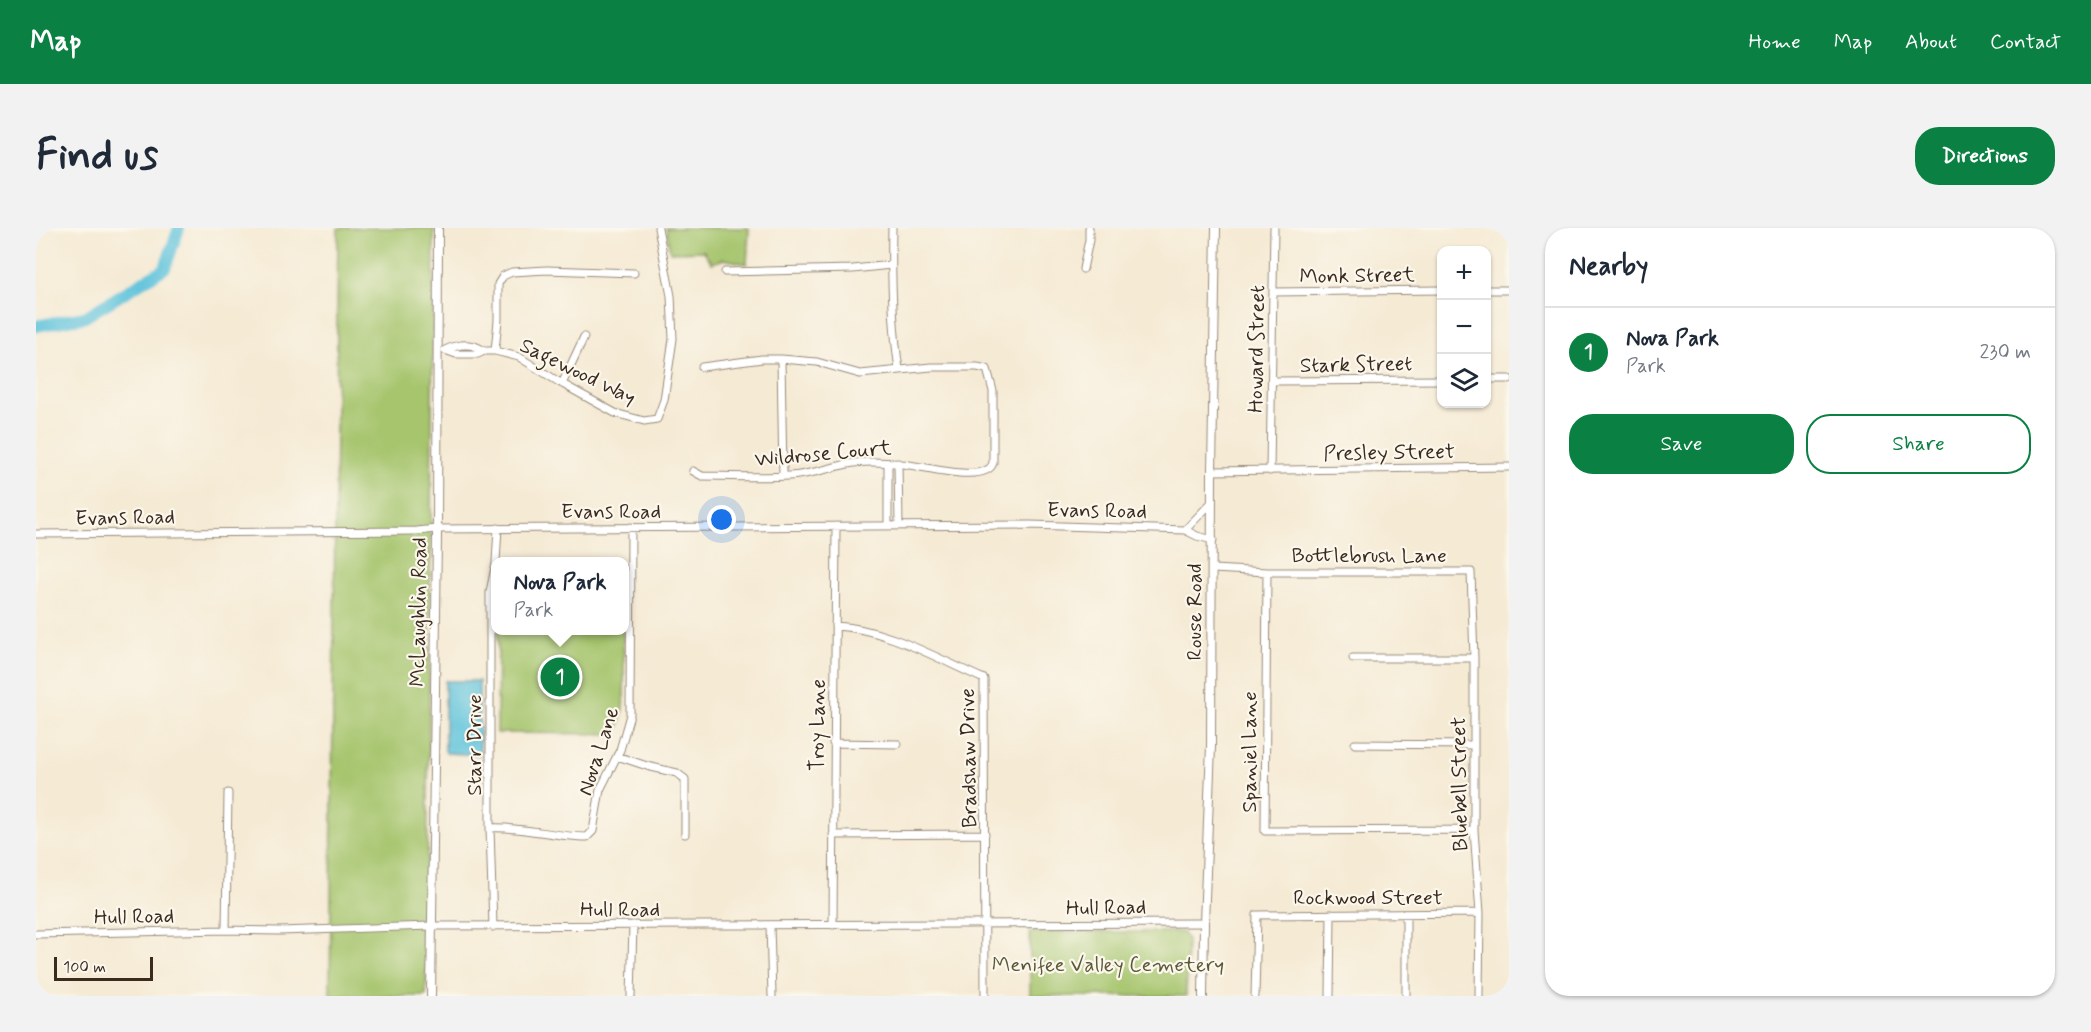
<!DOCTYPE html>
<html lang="en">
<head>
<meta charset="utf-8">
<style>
  :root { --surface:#fff; --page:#f2f2f3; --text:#1f2937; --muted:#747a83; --line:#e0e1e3; --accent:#0b8043 }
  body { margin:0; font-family:Mynerve,sans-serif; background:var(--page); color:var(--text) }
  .controls { position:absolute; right:18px; top:18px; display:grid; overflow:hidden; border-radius:12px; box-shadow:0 2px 4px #0004 }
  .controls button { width:54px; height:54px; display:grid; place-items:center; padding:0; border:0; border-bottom:2px solid var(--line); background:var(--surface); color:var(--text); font:30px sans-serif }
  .scale { position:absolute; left:18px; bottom:15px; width:99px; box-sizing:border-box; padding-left:6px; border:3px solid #3b2a1e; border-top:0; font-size:16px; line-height:21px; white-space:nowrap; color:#3b2a1e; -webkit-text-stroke:4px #fbf7ec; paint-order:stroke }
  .you { position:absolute; left:686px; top:292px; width:21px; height:21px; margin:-15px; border:4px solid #fff; border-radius:50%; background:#1a73e8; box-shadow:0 0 0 9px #1a73e833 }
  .badge { display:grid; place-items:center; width:39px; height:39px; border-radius:50%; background:var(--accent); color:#fff; font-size:20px; font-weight:700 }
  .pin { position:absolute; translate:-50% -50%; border:3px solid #fff; box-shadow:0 2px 6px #0006 }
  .popup { position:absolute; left:455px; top:329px; width:138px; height:78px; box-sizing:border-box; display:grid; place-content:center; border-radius:12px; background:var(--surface); filter:drop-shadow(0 2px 4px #0005); font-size:20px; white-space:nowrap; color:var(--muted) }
  .popup b { font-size:22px; color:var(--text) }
  .popup::after { content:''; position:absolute; left:50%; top:100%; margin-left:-12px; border:12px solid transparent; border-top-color:var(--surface) }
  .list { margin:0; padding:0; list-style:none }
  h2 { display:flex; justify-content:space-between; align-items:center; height:78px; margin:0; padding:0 24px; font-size:26px }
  h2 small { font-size:20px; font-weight:400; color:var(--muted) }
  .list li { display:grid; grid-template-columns:39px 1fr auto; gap:18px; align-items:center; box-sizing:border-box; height:90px; padding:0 24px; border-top:2px solid var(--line) }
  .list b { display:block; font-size:22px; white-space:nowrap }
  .list p { margin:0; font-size:20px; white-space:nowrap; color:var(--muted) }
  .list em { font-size:20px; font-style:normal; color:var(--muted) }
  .actions { display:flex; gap:12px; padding:18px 24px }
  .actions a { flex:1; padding:14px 0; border:2px solid var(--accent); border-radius:24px; text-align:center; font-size:21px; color:var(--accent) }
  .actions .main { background:var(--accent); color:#fff }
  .icon { flex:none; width:33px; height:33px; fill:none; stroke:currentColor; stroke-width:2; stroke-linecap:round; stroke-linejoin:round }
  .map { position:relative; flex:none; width:1473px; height:768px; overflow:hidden; border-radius:24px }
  header { display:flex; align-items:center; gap:36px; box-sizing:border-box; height:84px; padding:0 30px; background:var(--accent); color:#fff }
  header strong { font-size:28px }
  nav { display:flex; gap:33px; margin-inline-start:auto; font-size:21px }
  .intro { display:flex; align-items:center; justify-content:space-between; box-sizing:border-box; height:144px; padding:0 36px }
  h1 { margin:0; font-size:42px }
  .button { padding:15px 27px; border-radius:24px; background:var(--accent); color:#fff; font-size:21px; font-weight:700 }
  main { display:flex; gap:36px; padding:0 36px }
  aside { flex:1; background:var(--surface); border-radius:24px; box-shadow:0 2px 4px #0004 }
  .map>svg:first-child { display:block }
</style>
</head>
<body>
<header>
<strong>Map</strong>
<nav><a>Home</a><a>Map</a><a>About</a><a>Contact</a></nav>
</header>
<div class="intro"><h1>Find us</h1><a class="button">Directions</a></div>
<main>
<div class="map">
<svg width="1473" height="768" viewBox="0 0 1473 768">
  <rect width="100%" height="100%" fill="#fbf7ec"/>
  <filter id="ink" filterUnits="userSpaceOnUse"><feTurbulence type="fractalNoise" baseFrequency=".0167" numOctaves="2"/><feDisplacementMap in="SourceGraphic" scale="12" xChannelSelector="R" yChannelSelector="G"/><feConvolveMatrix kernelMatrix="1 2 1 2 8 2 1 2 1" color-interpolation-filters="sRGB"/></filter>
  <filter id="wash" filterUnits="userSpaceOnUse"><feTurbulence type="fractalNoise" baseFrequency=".008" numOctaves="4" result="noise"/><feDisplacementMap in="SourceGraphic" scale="24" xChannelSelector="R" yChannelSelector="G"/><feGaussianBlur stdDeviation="1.35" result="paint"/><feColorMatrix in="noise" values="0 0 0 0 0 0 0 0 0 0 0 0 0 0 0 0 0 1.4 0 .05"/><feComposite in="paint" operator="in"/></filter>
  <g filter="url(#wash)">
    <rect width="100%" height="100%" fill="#f5ead4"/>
    <!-- green -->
    <path fill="#a6c56d" stroke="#707846" stroke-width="1.5" d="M302,0H398L390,768H294Z
      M630,0H713L711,36L688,31L676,35L668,23L634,24Z
      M462,403H587C587,432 593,479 580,506L461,505Z
      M994,704H1146L1151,711L1150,768H994Z"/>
    <!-- water -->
    <path fill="#5ec3db" stroke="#4c767c" stroke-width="1.5" d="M409,453H443L444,527L411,525L409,523Z"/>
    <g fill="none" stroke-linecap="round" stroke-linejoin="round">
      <!-- river -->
      <path stroke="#5ec3db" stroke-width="12" d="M0,98L49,89L129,40L143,0"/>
    </g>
  </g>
  <g filter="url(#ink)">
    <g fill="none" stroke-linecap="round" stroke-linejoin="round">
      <defs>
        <path id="minor" d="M856,0C855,47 856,95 863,141
          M1047,41L1053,12V0
          M689,44L817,41L855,37
          M1450,62H1473
          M1237,64L1406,62
          M448,123C436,114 422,116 409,122L420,126H442L448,123H459L483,129L523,154L579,185L608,193L621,191L628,172L637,111L635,68L622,0
          M459,123L462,92V56L467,48L476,44L511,42L598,45
          M745,131L747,248
          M1450,151H1473
          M1236,153L1406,152
          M526,156L548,109
          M862,235L863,298
          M657,243L666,248C695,248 725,250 753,248C773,247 792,240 812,236C828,233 849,234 866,236C884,237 950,257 957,235V163L951,141L941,139H895L824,146L781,134L745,131H726L666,139
          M1176,243L1473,239
          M1234,243L1238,0
          M852,298V235
          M1149,302L1176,274
          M0,306L381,303L400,301L994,297L1149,302L1161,308L1177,312
          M460,334L462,300
          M1177,341L1231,344H1435L1438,430V602L1444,685L1443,768
          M1231,344L1229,603L1438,602
          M799,398C850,400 902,431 948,451L949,768
          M1317,430H1438
          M797,515L862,516
          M1319,516L1438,517
          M581,528L611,538L641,545L649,551V606
          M454,600C486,598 518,609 551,609L557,603L564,562L584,522L594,487L595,299
          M797,607L949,606
          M734,697L736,768
          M797,697L800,298
          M457,699L454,600V364L460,335
          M190,702L192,565
          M0,706L190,702L244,703L395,698L1168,695
          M595,768L597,697
          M1219,768L1221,687L1444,685
          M1294,768L1295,686
          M1370,768V687"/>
        <path id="tertiary" d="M395,768L401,309L402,0
          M1167,768L1168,695L1175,518L1176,243L1180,0"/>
      </defs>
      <!-- minor casing -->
      <use href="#minor" stroke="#988a79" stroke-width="9"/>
      <!-- tertiary casing -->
      <use href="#tertiary" stroke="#988a79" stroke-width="10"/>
      <!-- minor -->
      <use href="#minor" stroke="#fff" stroke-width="7"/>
      <!-- tertiary -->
      <use href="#tertiary" stroke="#fff" stroke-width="8"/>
    </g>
  </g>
  <g text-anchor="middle" stroke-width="4.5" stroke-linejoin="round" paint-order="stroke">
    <!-- street labels -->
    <g font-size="21" fill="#3b2a1e" stroke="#fbf7ec">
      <text transform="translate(1321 47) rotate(-1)" y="7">Monk Street</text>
      <text transform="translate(1220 121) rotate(-89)" y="7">Howard Street</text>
      <text transform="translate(1320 136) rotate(-1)" y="7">Stark Street</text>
      <text transform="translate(542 143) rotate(26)" y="7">Sagewood Way</text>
      <text transform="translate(1353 224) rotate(-1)" y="7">Presley Street</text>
      <text transform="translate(787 225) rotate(-5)" y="7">Wildrose Court</text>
      <text transform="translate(1061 282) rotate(1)" y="7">Evans Road</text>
      <text x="575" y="290">Evans Road</text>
      <text transform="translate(89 289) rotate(-1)" y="7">Evans Road</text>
      <text x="1333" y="334">Bottlebrush Lane</text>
      <text transform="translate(382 384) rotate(-89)" y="7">McLaughlin Road</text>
      <text transform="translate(1158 384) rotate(-90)" y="7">Rouse Road</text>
      <text transform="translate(781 497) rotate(-89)" y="7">Troy Lane</text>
      <text transform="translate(438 517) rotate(-90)" y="7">Starr Drive</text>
      <text transform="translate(562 523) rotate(-72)" y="7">Nova Lane</text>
      <text transform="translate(1213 524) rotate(-90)" y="7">Spaniel Lane</text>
      <text transform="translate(932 530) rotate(-91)" y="7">Bradshaw Drive</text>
      <text transform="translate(1423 556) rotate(-91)" y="7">Bluebell Street</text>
      <text x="1332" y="676">Rockwood Street</text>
      <text transform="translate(1070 679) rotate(-1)" y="7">Hull Road</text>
      <text x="584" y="688">Hull Road</text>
      <text transform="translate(98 688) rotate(-1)" y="7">Hull Road</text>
    </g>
    <!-- park labels -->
    <g font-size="21" fill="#5b5836" stroke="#fbf7ec">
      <text x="1072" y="743">Menifee Valley Cemetery</text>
    </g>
  </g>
</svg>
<div class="controls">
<button>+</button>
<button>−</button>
<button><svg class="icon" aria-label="layers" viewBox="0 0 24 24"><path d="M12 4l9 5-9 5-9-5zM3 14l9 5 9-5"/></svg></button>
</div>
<div class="scale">100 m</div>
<div class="you"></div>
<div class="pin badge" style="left:524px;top:449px">1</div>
<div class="popup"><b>Nova Park</b>Park</div>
</div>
<aside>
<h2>Nearby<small></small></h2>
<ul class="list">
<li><span class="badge">1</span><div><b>Nova Park</b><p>Park</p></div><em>230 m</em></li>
</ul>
<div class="actions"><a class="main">Save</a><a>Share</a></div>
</aside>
</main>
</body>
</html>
